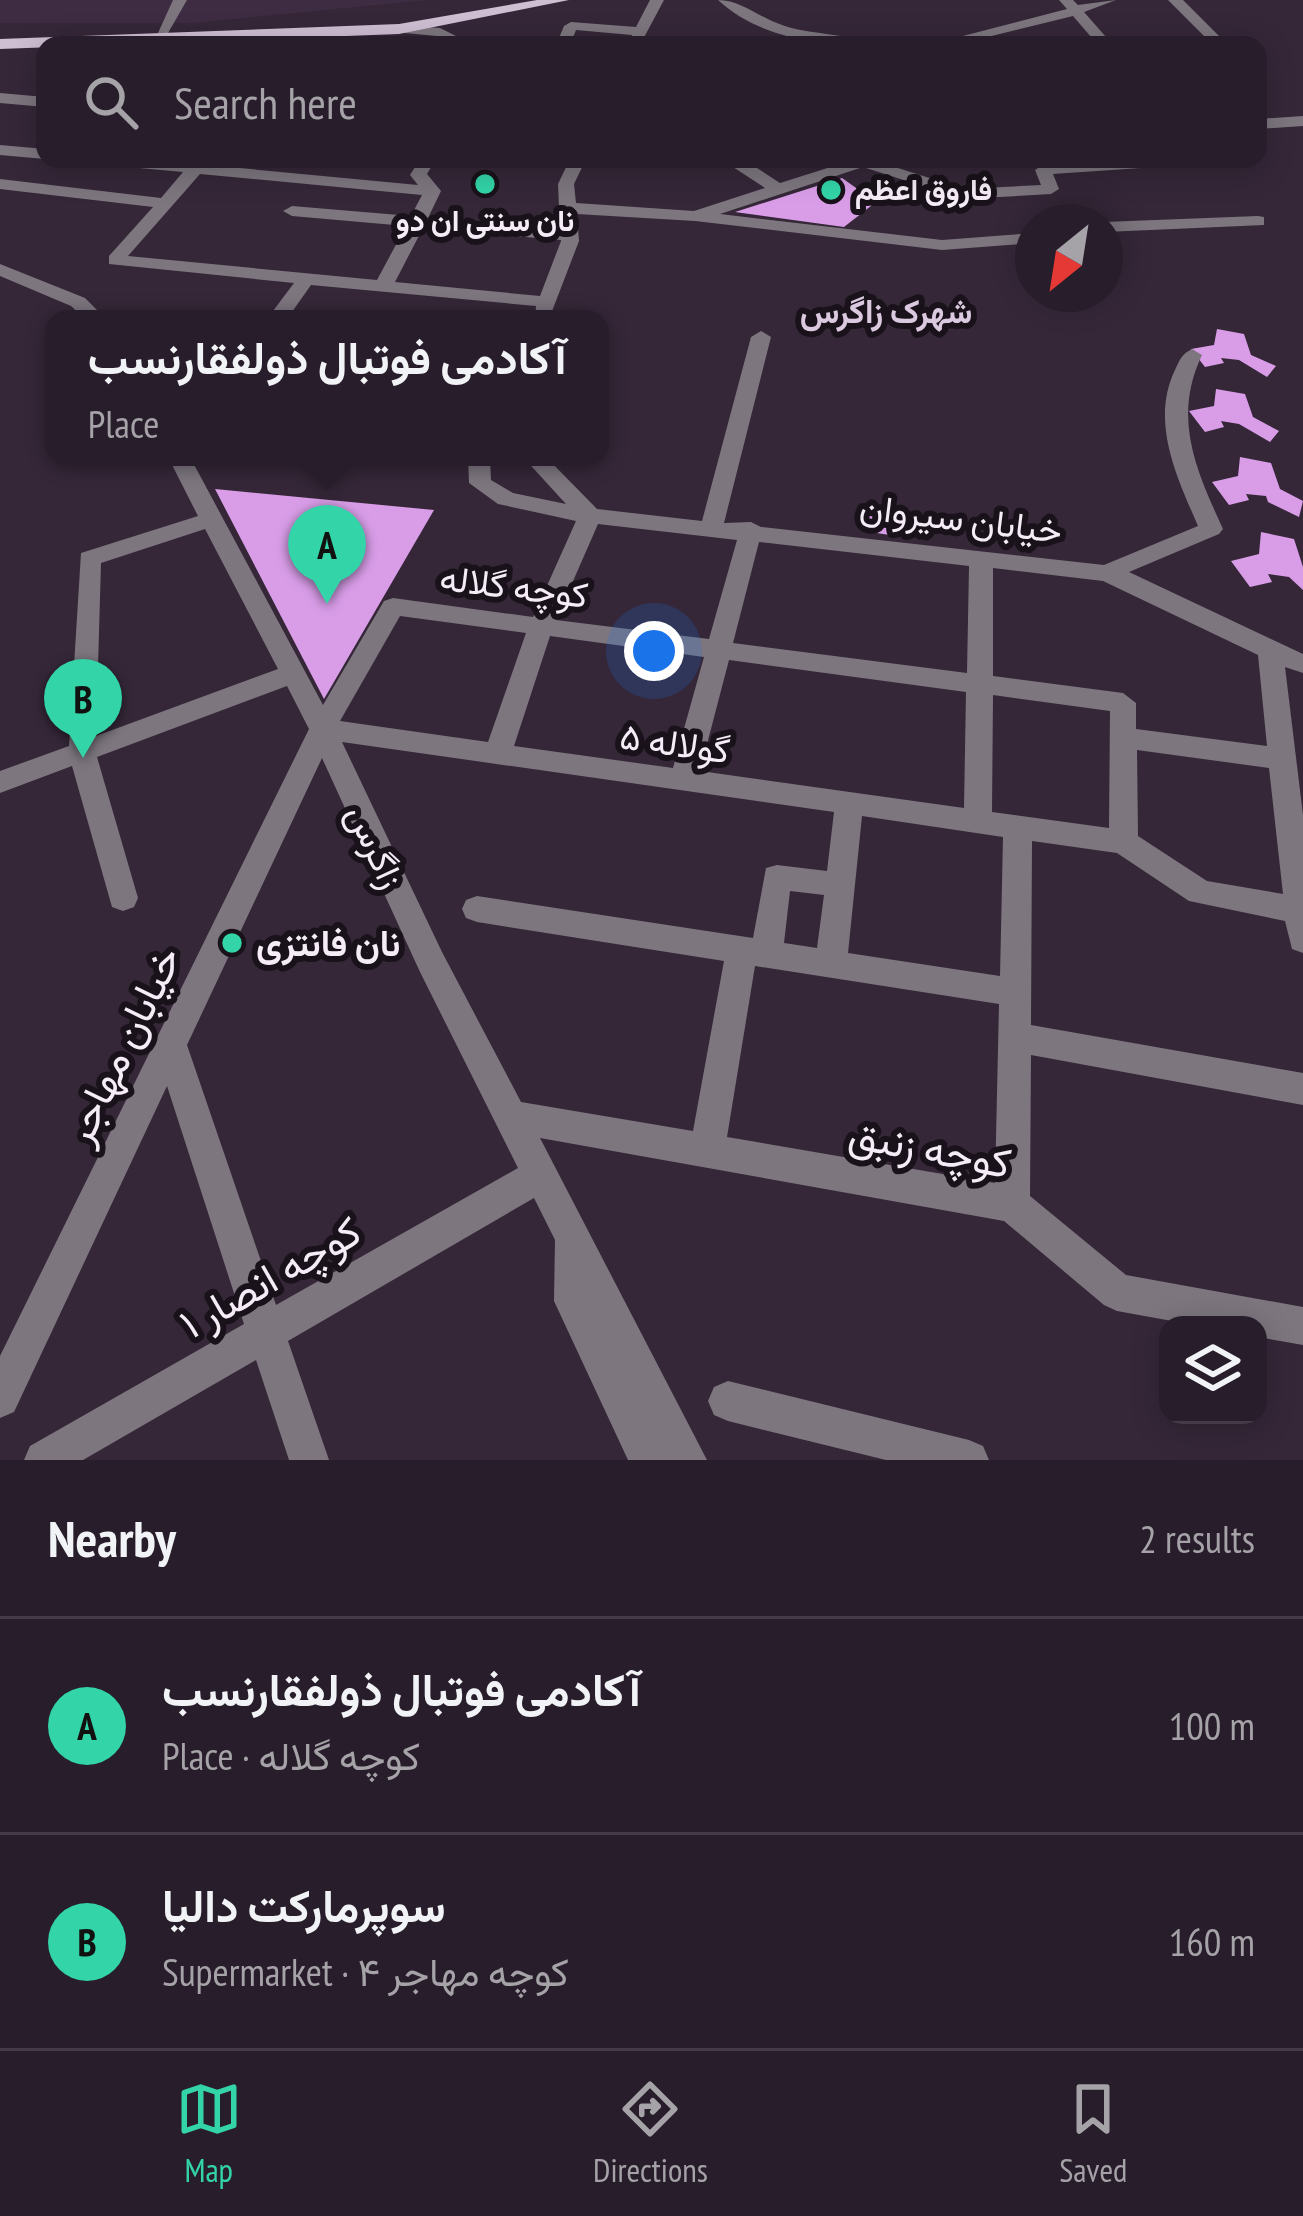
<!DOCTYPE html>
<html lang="en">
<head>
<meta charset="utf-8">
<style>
  :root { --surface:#281d2a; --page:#302632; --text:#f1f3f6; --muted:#a5a2a8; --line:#443b47; --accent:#33d4a8 }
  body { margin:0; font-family:"PT Sans Narrow",Vazirmatn,sans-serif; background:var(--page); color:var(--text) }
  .controls { position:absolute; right:36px; bottom:36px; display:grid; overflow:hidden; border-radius:24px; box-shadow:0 6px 30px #0003 }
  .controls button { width:108px; height:108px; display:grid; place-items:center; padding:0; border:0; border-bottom:3px solid var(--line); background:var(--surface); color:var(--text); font:60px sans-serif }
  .compass { position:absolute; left:1015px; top:204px; width:108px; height:108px; border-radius:50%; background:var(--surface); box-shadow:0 6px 30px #0003; rotate:210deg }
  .you { position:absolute; left:654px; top:651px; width:42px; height:42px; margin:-30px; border:9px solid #fff; border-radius:50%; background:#1a73e8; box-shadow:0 0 0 18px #1a73e833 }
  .badge { display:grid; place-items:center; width:78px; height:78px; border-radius:50%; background:var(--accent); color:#111; font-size:39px; font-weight:700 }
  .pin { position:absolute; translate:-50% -99px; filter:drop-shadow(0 3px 6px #0008) }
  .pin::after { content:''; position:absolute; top:63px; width:42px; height:36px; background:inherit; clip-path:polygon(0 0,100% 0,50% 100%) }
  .popup { position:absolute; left:45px; top:310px; width:564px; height:156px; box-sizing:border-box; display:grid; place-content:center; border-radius:24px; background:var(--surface); filter:drop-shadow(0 3px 9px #0005); font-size:39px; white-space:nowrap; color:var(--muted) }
  .popup b { font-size:45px; color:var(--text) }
  .popup::after { content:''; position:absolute; left:50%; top:100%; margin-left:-24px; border:24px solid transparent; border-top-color:var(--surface) }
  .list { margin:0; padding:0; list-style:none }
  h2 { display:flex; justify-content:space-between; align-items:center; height:156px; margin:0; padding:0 48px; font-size:51px }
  h2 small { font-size:39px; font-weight:400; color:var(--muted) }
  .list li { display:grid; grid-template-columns:78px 1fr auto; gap:36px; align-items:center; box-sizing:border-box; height:216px; padding:0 48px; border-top:3px solid var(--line) }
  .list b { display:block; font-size:45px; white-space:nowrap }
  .list p { margin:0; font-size:39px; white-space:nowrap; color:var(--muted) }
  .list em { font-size:39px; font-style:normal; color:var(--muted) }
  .icon { flex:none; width:66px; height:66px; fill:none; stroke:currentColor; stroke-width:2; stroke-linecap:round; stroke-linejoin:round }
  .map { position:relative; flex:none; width:1303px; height:1460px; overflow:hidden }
  .search { position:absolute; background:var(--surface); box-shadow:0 6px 30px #0003; left:36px; right:36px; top:36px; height:132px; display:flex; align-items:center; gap:30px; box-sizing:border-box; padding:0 42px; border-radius:24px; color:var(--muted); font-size:45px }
  .sheet { height:588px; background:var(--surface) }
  nav { display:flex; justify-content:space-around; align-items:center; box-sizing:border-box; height:168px; border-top:3px solid var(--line); background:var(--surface); font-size:33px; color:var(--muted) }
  nav a { display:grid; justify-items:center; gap:6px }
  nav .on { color:var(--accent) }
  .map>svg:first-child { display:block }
</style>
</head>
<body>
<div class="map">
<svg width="1303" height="1460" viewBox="0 0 1303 1460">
  <rect width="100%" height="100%" fill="#352738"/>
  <!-- built -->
  <path fill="#3e2c43" d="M0,0H428L193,23H0Z"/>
  <!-- building -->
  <path fill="#d99de8" d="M842,178L876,202L844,227L735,212Z
    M1217,329L1244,334L1251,355L1276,366L1267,377L1239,360L1221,358L1224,363L1205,367L1191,349L1214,345Z
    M1216,389L1245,394L1253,417L1279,431L1270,442L1239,424L1221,421L1224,427L1205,432L1189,411L1214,406Z
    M1240,457L1271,463L1280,489L1303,501L1299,517L1268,502L1266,496L1246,494L1249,500L1229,505L1212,482L1238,476Z
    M215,489L434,510L324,699Z
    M868,507L894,512L890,535L863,531Z
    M1261,532L1294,539L1303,567V590L1289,577L1268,574L1272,582L1250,587L1231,561L1259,554Z"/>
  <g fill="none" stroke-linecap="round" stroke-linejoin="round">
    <!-- minor -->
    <path fill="#7d767f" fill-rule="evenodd" d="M173,0H187L168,33H158Z
      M650,0H664L640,45H628L632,35L576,30L570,45H556L564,26L571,22L636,27Z
      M718,0C741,0 760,18 782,25C809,35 844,32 868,45C816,45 758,37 718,0Z
      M1059,0H1073L1078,5L1116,0L1084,12L1113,45H1098L1073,16L955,45H928L1067,9Z
      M1168,0H1183L1228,45H1213Z
      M399,25L440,28L462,39L455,43L437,36L394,32Z
      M0,93L45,97V107L0,103Z
      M1303,116V126L1258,129V119Z
      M0,145L45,149V159L0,155Z
      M87,159L191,163L210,159L208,165L418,185L410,175L420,159H436L427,174L441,191L428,218L560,230L558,184L570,159H586L574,184L576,203L694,211L765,188L733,167L694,159H743L780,183L856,159H881L879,162L964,189L1041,185L1035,170L1043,165L1129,159L1178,161L1170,166L1053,174L1059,189L1051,194L963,199L863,167L720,214L942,240L1033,233V243L942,250L695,221L577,214L579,241L549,319H535L536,306L311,285L287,319H267L294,283L109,264V256L153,207L0,189V179L161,198L183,172L95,164ZM200,174L422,195L411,216L292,206L283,211L292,216L406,226L377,280L128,256ZM423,228L561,240V241L540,296L395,282Z
      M1258,216L1264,217V225L1105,232L1104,222Z
      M0,264L85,298L106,319H85L71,306L0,276Z
      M761,331L771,337L724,523L751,522L761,527L1104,565L1198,526C1177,477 1150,422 1175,370C1180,359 1182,354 1192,349L1202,355C1172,418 1196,470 1223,529L1219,534L1129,572L1303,654V673L1285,667L1303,815V953L1292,949L1285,921L1189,901L1117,853L1032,841L1031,1025L1303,1073V1105L1031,1055L1030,1196L1126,1275L1303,1307V1345L1258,1337V1325H1194L1117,1311L1104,1305L1004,1221L540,1138L707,1460H628L554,1301L555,1240L534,1198L288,1341L329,1460H289L256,1360L83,1460H24L30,1446L244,1324L167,1086L14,1412L0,1418V1356L309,729L287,686L97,757L138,898L134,907L123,911L112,907L72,766L0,793V771L69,746L81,553L198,516L168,457H190L323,705L384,601L393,598L533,617L576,521L498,504L469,483L468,457H490L491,480L513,493L566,504L523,457H546L597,509L702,521L751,337ZM598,524L737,540L709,639L556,620ZM205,529L278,669L96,736L101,563ZM759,542L969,566L967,673L733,643ZM993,568L1103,581L1258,655L1267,746L1136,729V703L1123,693L993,676ZM400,616L526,633L488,742L340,721ZM550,636L704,657L673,768L514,746ZM729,660L966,692L964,808L700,771ZM993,695L1110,711L1109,828L992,812ZM342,742L834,812L827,871L777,865L766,868L753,938L477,896L466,900L462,909L466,918L477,922L724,961L693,1131L521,1102L442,952ZM1137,750L1269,768L1283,894L1207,881L1138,836ZM322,758L420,972L518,1168L276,1305L187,1045ZM862,816L1003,837L1000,976L848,953ZM790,891L824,895L817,948L784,943ZM755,966L999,1004L995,1183L727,1137Z
      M728,1381L969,1440L983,1446L989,1460H886L728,1421L714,1415L708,1401L714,1387Z"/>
    <!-- major -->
    <path fill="#cebfd2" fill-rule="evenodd" d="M537,0H569L399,34L0,49V39L399,24Z"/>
  </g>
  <!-- markers -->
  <g fill="#33d4a8" stroke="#19121a" stroke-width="4.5">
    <circle cx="485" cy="184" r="12"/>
    <circle cx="831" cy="190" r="12"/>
    <circle cx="232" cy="943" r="12"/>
  </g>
  <g text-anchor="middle" stroke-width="12" stroke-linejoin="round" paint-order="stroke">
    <!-- far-poi labels -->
    <g font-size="30" font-weight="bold" fill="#f5ecf8" stroke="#19121a" text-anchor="start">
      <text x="855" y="200">فاروق اعظم</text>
      <text x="485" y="231" text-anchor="middle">نان سنتی ان دو</text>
    </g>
    <!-- far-neighbourhood labels -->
    <g font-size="33" font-weight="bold" fill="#dbc9df" stroke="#19121a">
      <text x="886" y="323">شهرک زاگرس</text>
    </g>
    <!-- street labels -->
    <g font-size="36" fill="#f5ecf8" stroke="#19121a">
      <text transform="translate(961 518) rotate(7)" y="13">خیابان سیروان</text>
      <text transform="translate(514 586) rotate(7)" y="13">کوچه گلاله</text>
      <text transform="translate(675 743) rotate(8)" y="13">گولاله ۵</text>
      <text transform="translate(376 846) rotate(65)" y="13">زاگرس</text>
    </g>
    <!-- poi labels -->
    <g font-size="36" font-weight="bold" fill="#f5ecf8" stroke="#19121a" text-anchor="start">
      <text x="256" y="956">نان فانتزی</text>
    </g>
    <!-- near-street labels -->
    <g font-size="42" fill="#f5ecf8" stroke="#19121a">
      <text transform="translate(122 1045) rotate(-64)" y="15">خیابان مهاجر</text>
      <text transform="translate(930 1148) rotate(11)" y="15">کوچه زنبق</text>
      <text transform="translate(270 1277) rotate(-30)" y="15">کوچه انصار ۱</text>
    </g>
  </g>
</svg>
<div class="controls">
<button><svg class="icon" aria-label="layers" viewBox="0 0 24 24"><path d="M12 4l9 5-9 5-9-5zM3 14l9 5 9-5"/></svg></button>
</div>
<svg class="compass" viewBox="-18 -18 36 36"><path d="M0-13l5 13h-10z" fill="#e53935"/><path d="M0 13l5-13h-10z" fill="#a5a2a8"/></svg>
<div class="you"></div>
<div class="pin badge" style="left:327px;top:604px">A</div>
<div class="popup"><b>آکادمی فوتبال ذولفقارنسب</b>Place</div>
<div class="pin badge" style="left:83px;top:758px">B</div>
<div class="search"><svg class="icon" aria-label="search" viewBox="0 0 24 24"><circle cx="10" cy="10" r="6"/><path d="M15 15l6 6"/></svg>Search here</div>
</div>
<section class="sheet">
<h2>Nearby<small>2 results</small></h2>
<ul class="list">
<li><span class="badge">A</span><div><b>آکادمی فوتبال ذولفقارنسب</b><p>Place · کوچه گلاله</p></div><em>100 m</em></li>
<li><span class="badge">B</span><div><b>سوپرمارکت دالیا</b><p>Supermarket · کوچه مهاجر ۴</p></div><em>160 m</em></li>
</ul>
</section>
<nav>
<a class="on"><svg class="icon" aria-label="map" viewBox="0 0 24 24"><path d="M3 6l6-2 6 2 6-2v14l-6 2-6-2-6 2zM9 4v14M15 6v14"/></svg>Map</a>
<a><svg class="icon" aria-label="directions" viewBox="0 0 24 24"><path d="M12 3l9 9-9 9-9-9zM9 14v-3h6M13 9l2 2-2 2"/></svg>Directions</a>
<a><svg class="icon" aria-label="saved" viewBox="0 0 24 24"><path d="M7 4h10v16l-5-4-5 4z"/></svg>Saved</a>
</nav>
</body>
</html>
